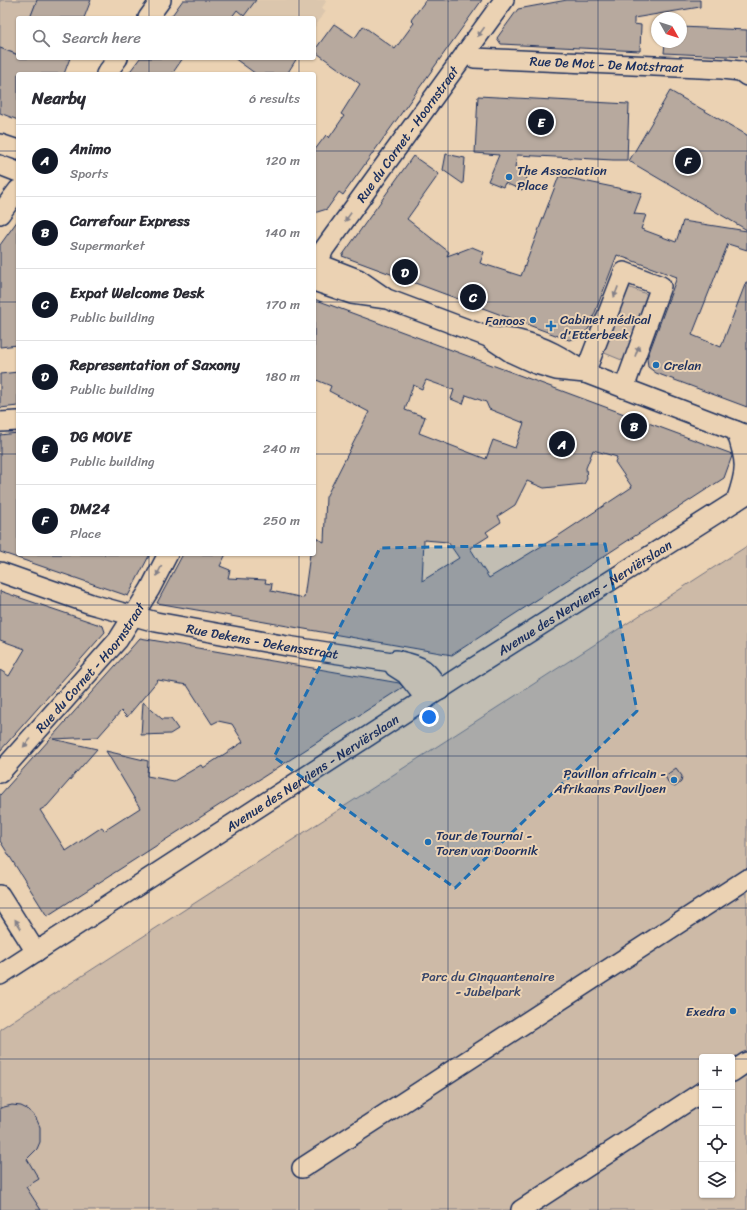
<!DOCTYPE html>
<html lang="en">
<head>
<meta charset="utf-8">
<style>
  :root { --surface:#fff; --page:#f7f7f7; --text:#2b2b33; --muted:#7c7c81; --line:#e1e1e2; --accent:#111827 }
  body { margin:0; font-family:Sriracha,sans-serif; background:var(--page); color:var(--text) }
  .controls { position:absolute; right:12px; bottom:12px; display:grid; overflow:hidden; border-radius:4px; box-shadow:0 1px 3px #0004 }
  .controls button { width:36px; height:36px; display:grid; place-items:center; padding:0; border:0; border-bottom:1px solid var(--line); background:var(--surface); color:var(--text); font:20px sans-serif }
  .compass { position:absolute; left:651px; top:12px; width:36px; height:36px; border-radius:50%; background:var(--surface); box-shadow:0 1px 3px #0004; rotate:129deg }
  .you { position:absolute; left:429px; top:717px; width:14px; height:14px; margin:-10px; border:3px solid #fff; border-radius:50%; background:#1a73e8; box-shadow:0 0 0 6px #1a73e833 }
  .badge { display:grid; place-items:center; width:26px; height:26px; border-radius:50%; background:var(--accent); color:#fff; font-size:13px; font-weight:700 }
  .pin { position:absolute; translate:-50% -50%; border:2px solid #fff; box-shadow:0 1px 4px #0006 }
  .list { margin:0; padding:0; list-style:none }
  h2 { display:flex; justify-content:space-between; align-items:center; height:52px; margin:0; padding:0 16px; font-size:17px }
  h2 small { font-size:13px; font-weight:400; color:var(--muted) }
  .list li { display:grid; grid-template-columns:26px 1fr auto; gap:12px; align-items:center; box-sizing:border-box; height:72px; padding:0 16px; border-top:1px solid var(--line) }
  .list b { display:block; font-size:15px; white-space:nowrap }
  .list p { margin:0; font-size:13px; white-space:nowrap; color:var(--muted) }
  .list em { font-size:13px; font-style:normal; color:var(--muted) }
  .icon { flex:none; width:22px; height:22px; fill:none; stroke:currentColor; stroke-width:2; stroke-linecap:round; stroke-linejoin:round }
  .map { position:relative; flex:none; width:747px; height:1210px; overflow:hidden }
  .search { position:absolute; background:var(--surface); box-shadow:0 1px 3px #0004; left:16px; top:16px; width:300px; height:44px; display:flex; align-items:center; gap:10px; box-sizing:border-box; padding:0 14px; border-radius:4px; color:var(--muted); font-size:15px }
  .panel { position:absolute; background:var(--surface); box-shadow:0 1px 3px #0004; left:16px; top:72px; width:300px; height:484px; border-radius:4px }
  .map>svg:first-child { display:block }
</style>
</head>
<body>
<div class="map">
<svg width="747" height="1210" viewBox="0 0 747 1210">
  <rect width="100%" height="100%" fill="#ebd2b3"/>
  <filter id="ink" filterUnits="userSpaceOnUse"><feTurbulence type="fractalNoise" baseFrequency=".025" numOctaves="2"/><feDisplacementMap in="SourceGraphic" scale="8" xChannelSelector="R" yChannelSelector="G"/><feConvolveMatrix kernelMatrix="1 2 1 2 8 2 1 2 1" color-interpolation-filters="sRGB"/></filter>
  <g filter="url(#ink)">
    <!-- built -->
    <path fill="#dbc6ad" d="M183,0H327L322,8L326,11L314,28V18H208Z"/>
    <!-- green -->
    <path fill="#cdbaa7" stroke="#747482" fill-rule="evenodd" d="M0,0H37L30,18H18V51L17,54L0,48Z
      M628,287L649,295L624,361L602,352Z
      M747,546V1210H0V1029ZM702,1057H732V1195H702Z"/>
    <!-- building -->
    <path fill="#b7a99e" stroke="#1b2f5e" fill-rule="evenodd" d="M37,0H91L84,18H30Z
      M183,0H256L244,16L237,10L231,18H170Z
      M426,0H482L343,195L339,192L327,209L314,213V151L326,135L329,138L344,116L341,114L360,84L314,51L334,24L355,38L363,26L395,49L414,23L411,20Z
      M567,0H700V7L634,18V24L641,25L640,51L501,44L497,38L518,9Z
      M681,27L747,30V57L664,53L665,42H681Z
      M0,48L18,55V58H70L64,74H18V120L0,113Z
      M140,58H183L172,74H128Z
      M234,58H297L287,74H256Z
      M670,91L747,135V230L629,161Z
      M478,96L629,104L627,160H613L517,155L515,167L530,170L522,190L505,183L503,187L488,181L499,155L475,153Z
      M446,154L465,158L463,184L443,170Z
      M413,156L439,174L407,219L449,252L447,256L458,252V254L459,252L472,247L484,252L480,263L521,276L559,176L642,193L634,214L646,215L641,229L676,242L683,221L747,231V250L728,244L692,335L721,347L746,282H747V407L656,373L648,367L647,358L677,277L617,255L589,328L581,337L569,340L342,256Z
      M18,220V345L0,347V245Z
      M314,299L732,454V456L724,478L452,655L157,603L183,554H226L220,566L230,570L228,578L266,580L265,583L272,584L271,591L304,598L310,554H314V537L324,542L326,497L369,412L329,391L331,386L314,379ZM426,380L454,390L451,399L463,404L466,395L486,402L489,409L524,423L515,448L493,440L486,459L419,433L425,417L405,410L413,385L422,389ZM593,450L617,457L615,462L632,487L558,536L489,578L470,548L489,536L486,532L501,522L498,516L515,505L527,481L544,488L584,484L587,479L586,468ZM424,540L448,542L459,558L422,581Z
      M18,372V406L0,408V374Z
      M18,433V554H150L128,596L0,552V435Z
      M0,591L103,626L105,632L0,751V670L9,676L25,649L0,640Z
      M140,638L399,683L403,687L47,916L0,841V795ZM158,680L187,685L212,724L218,721L232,724L243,742L203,768L201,765L174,781L147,776L148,761L106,751L140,808L104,831L102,827L66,851L40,810L47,806L97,749L53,739L98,737L121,711L127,717Z
      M143,702L162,719H171L178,729L170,734L141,735Z
      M676,768L682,776L681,782L675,787L669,784L665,776Z
      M12,1105L21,1106L29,1110L36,1118L40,1127V1142L37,1149L27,1159L39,1179L26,1187L41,1210H0V1108Z"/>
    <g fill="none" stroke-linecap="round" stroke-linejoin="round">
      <defs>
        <g id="minor">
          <path d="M148,18L161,0"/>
          <path id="s1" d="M466,52L474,58L722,69L740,71L747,76"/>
          <path d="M106,74L118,58"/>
          <path d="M0,144L18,150"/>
          <path d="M0,165L18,172"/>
          <path d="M0,214L18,190"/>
          <path d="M314,262L358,279L384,297"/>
          <path id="s2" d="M314,271L324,249L504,0"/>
          <path d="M314,281L352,294L387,299L488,337L512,353L536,364L556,370L585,373"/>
          <path d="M490,337C499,338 509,338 518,340C544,346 563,357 585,373L747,435"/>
          <path d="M585,373L624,272L661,286L624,388"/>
          <path d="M0,422L18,421"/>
          <path d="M736,431C747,462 747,470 736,501"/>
          <path id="s3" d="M0,572L91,604L156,622L287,646L392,662L396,660C423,667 424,666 440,690"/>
          <path d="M392,662L395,667L406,674L426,699"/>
          <path id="s4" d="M0,773L118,640L150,589L168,554"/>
          <path d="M0,895L36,952"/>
          <path id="s5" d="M0,975L470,670L747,494"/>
          <path d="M732,1072L747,1062"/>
          <path d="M302,1168L747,879"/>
          <path d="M521,1210L702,1092"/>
        </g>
      </defs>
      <!-- minor casing -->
      <use href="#minor" stroke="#1b2f5e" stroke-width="22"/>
      <!-- minor -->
      <use href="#minor" stroke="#ebd2b3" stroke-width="19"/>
    </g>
    <!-- one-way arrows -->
    <defs><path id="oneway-solid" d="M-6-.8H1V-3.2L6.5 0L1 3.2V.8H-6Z"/></defs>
    <g fill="#838088">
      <use href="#oneway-solid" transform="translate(481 32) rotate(126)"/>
      <use href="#oneway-solid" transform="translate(348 217) rotate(126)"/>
      <use href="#oneway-solid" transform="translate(616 292) rotate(111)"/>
      <use href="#oneway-solid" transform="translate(637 351) rotate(-70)"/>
      <use href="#oneway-solid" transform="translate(159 571) rotate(117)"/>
      <use href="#oneway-solid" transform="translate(27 743) rotate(132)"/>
      <use href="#oneway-solid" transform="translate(18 924) rotate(-123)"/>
    </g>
  </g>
  <!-- marked area -->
  <path fill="#1f6fb2" fill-opacity="0.2" stroke="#1f6fb2" stroke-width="3" stroke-dasharray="8 5" stroke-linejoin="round" d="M605,544L637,711L455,888L274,757L380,548Z"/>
  <!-- grid -->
  <path fill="none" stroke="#1b2f5e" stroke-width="1" stroke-opacity="0.55" d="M149,0V18M299,0V18M448,0V1210M598,0V1210M149,58V74M299,58V74M0,151H18M314,151H747M0,302H18M314,302H747M0,454H18M314,454H747M149,554V1210M299,554V1210M0,605H747M0,756H747M0,908H747M0,1059H702M732,1059H747"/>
  <!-- markers -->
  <g fill="#1f6fb2" stroke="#ebd2b3" stroke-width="1.5">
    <circle cx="509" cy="177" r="4"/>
    <circle cx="533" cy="320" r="4"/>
    <path d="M549 320h4v4h4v4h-4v4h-4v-4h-4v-4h4z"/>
    <circle cx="656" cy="365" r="4"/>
    <circle cx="674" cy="780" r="4"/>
    <circle cx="428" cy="842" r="4"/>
    <circle cx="733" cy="1011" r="4"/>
  </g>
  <g text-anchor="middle" stroke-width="4" stroke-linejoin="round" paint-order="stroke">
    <!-- street labels -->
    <g font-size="13" fill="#1b2f5e" stroke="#ebd2b3">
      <text dy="5" stroke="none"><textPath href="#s1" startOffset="143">Rue De Mot - De Motstraat</textPath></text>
      <text dy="5" stroke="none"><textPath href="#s2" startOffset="166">Rue du Cornet - Hoornstraat</textPath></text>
      <text dy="5" stroke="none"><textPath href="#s5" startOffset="696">Avenue des Nerviens - Nerviërslaan</textPath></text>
      <text dy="5" stroke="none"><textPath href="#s3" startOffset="272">Rue Dekens - Dekensstraat</textPath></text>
      <text dy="5" stroke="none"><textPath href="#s4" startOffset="139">Rue du Cornet - Hoornstraat</textPath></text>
      <text dy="5" stroke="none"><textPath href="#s5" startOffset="372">Avenue des Nerviens - Nerviërslaan</textPath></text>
    </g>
    <!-- poi labels -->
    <g font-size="13" fill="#1b2f5e" stroke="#ebd2b3" text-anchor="start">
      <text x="517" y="175">The Association<tspan x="517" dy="15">Place</tspan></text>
      <text x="560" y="324">Cabinet médical<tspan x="560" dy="15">d'Etterbeek</tspan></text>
      <text x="525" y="325" text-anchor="end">Fanoos</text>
      <text x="664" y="370">Crelan</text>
      <text x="666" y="778" text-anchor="end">Pavillon africain -<tspan x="666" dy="15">Afrikaans Paviljoen</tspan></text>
      <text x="436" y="840">Tour de Tournai -<tspan x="436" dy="15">Toren van Doornik</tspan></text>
      <text x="725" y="1016" text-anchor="end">Exedra</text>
    </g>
    <!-- park labels -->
    <g font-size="13" fill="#364469" stroke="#ebd2b3">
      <text x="488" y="981">Parc du Cinquantenaire<tspan x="488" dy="15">- Jubelpark</tspan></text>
    </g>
  </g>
</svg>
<div class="controls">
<button>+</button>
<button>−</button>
<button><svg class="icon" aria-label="locate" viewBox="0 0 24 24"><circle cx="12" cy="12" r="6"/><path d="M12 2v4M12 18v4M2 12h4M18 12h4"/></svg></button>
<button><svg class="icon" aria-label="layers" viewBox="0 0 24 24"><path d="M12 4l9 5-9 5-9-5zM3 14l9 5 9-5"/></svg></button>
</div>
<svg class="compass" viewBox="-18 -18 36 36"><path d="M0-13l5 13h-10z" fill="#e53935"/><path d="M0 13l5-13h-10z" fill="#7c7c81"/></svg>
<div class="you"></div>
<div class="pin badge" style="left:562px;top:444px">A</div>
<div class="pin badge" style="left:634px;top:426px">B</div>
<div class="pin badge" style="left:473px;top:297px">C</div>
<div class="pin badge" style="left:405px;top:272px">D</div>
<div class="pin badge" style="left:541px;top:122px">E</div>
<div class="pin badge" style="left:688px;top:161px">F</div>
<div class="search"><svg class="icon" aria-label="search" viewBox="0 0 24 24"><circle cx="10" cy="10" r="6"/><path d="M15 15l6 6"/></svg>Search here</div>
<section class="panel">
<h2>Nearby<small>6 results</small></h2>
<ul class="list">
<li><span class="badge">A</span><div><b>Animo</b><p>Sports</p></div><em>120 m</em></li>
<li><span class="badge">B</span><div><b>Carrefour Express</b><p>Supermarket</p></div><em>140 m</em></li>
<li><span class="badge">C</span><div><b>Expat Welcome Desk</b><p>Public building</p></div><em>170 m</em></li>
<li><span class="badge">D</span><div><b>Representation of Saxony</b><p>Public building</p></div><em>180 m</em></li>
<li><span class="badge">E</span><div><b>DG MOVE</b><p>Public building</p></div><em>240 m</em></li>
<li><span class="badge">F</span><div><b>DM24</b><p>Place</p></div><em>250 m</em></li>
</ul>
</section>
</div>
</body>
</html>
